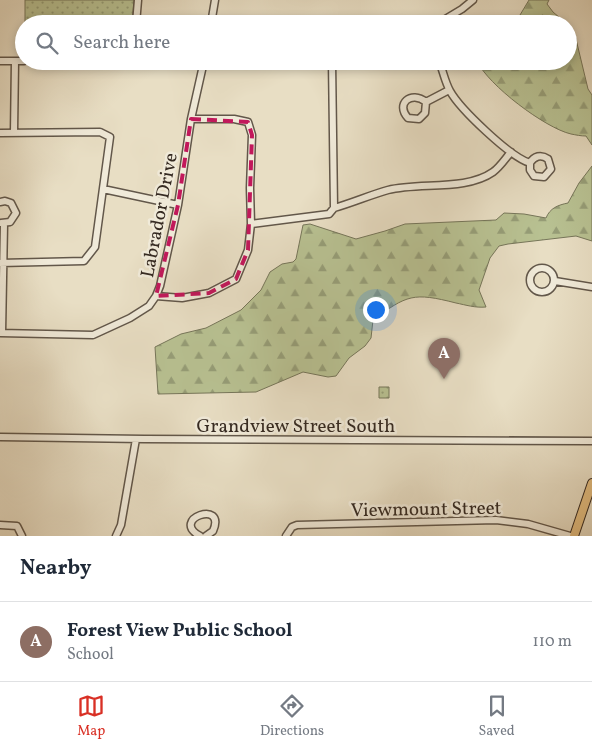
<!DOCTYPE html>
<html lang="en">
<head>
<meta charset="utf-8">
<style>
  :root { --surface:#fff; --page:#f6f6f7; --text:#1f2937; --muted:#747a83; --line:#e0e1e3; --accent:#d93025 }
  body { margin:0; font-family:Vollkorn,serif; background:var(--page); color:var(--text) }
  .you { position:absolute; left:375px; top:309px; width:18px; height:18px; margin:-12px; border:4px solid #fff; border-radius:50%; background:#1a73e8; box-shadow:0 0 0 8px #1a73e833 }
  .badge { display:grid; place-items:center; width:32px; height:32px; border-radius:50%; background:var(--accent); color:#fff; font-size:16px; font-weight:700 }
  .pin { position:absolute; translate:-50% -41px; filter:drop-shadow(0 1px 2px #0008) }
  .pin::after { content:''; position:absolute; top:26px; width:18px; height:15px; background:inherit; clip-path:polygon(0 0,100% 0,50% 100%) }
  .list { margin:0; padding:0; list-style:none }
  h2 { display:flex; justify-content:space-between; align-items:center; height:65px; margin:0; padding:0 20px; font-size:21px }
  h2 small { font-size:16px; font-weight:400; color:var(--muted) }
  .list li { display:grid; grid-template-columns:32px 1fr auto; gap:15px; align-items:center; box-sizing:border-box; height:80px; padding:0 20px; border-top:1px solid var(--line) }
  .list b { display:block; font-size:19px; white-space:nowrap }
  .list p { margin:0; font-size:16px; white-space:nowrap; color:var(--muted) }
  .list em { font-size:16px; font-style:normal; color:var(--muted) }
  .icon { flex:none; width:28px; height:28px; fill:none; stroke:currentColor; stroke-width:2; stroke-linecap:round; stroke-linejoin:round }
  .map { position:relative; flex:none; width:592px; height:536px; overflow:hidden }
  .search { position:absolute; background:var(--surface); box-shadow:0 2px 8px #0003; left:15px; right:15px; top:15px; height:55px; display:flex; align-items:center; gap:12px; box-sizing:border-box; padding:0 18px; border-radius:28px; color:var(--muted); font-size:19px }
  .sheet { height:145px; background:var(--surface) }
  nav { display:flex; justify-content:space-around; align-items:center; box-sizing:border-box; height:70px; border-top:1px solid var(--line); background:var(--surface); font-size:14px; color:var(--muted) }
  nav a { display:grid; justify-items:center; gap:2px }
  nav .on { color:var(--accent) }
  .map>svg:first-child { display:block }
</style>
</head>
<body>
<div class="map">
<svg width="592" height="536" viewBox="0 0 592 536">
  <defs>
    <pattern id="forest-firs" width="22" height="20" patternUnits="userSpaceOnUse" patternTransform="scale(1.25)"><rect width="22" height="20" fill="#b8c192"/><path d="M5 1l3.5 6h-7zM16 11l3.5 6h-7z" fill="#969d77"/></pattern>
    <pattern id="park-dots" width="8" height="8" patternUnits="userSpaceOnUse" patternTransform="scale(1.25)"><rect width="8" height="8" fill="#b8c192"/><path d="M2 2h.1M6 6h.1" fill="none" stroke="#969d77" stroke-width="1.8" stroke-linecap="round"/></pattern>
  </defs>
  <rect width="100%" height="100%" fill="#e8dec4"/>
  <filter id="stains"><feTurbulence type="fractalNoise" baseFrequency=".004" numOctaves="4"/><feColorMatrix values="0 0 0 0 .2 0 0 0 0 .09 0 0 0 0 .02 0 0 0 .5 -.17"/></filter>
  <radialGradient id="worn" r=".72"><stop offset=".6" stop-color="#630" stop-opacity="0"/><stop offset="1" stop-color="#630" stop-opacity=".3"/></radialGradient>
  <!-- forest -->
  <path fill="url(#forest-firs)" stroke="#76765a" d="M529,0H549L547,4L553,12L567,24H516L517,20Z
    M568,26L575,35L588,89L592,95V145L586,136C581,136 576,135 571,134C545,128 488,85 477,61H568Z
    M592,166V241L576,236L508,244L499,246L490,258L479,290L486,307C475,308 466,305 456,303C413,292 407,295 373,320L371,338L365,346L349,358L336,376L328,377L303,372L256,392L158,394L155,347L181,334L206,328L241,310L261,290L270,272L282,264L293,262L296,259L303,225L310,224L356,239L385,231L405,224L496,220L504,213L524,214L546,218C550,208 558,205 568,203L579,183Z"/>
  <!-- park -->
  <path fill="url(#park-dots)" stroke="#76765a" d="M25,0H134L132,24H25Z
    M379,387H389V398H379Z"/>
  <g fill="none" stroke-linecap="round" stroke-linejoin="round">
    <defs>
      <path id="minor" d="M136,24L138,0
        M211,24L215,0
        M437,24L462,9L473,0
        M0,61H24
        M122,61H136
        M332,61L334,208
        M439,61C443,71 445,82 450,91C460,109 510,157 530,163V170L534,176L544,177L551,169L548,159C541,154 534,156 530,163
        M426,102C411,90 395,104 408,118L419,119L425,113L426,102L449,90
        M14,132L15,61
        M0,133L100,132L110,137L95,247L84,261L0,263
        M103,189L178,205
        M0,202L5,201L11,203L16,213L10,222L1,223
        M251,224L329,214L334,208C352,203 370,195 388,190C420,182 466,191 493,172C500,167 505,159 511,152
        M530 280a12 12 0 1 1 24 0a12 12 0 1 1-24 0Z
        M555,281L592,287
        M156,296L182,298L209,293L236,279L248,250L251,224L250,188L252,135L248,122L234,119H191
        M0,333L93,335L130,318L149,306L156,296L160,286L178,205L191,119L204,61
        M2,333L4,224
        M0,437L144,439L592,441
        M0,525L17,526L22,536
        M116,536L121,525L136,439
        M200,536C169,519 227,499 213,531L206,536
        M286,536L292,527L297,525L496,520L528,524L570,536"/>
      <path id="major" d="M574,536L592,483"/>
    </defs>
    <!-- minor casing -->
    <use href="#minor" stroke="#62574a" stroke-width="9"/>
    <!-- major casing -->
    <use href="#major" stroke="#352a22" stroke-width="10"/>
    <!-- minor -->
    <use href="#minor" stroke="#f0ead9" stroke-width="6"/>
    <!-- major -->
    <use href="#major" stroke="#e4bf82" stroke-width="8"/>
  </g>
  <!-- marked area -->
  <path fill="none" stroke="#c2185b" stroke-width="4" stroke-dasharray="10 6" stroke-linejoin="round" d="M191,119L248,122L252,135L248,250L236,279L209,293L156,296L178,205Z"/>
  <g text-anchor="middle" stroke-width="5" stroke-linejoin="round" paint-order="stroke">
    <!-- street labels -->
    <g font-size="19" fill="#352a22" stroke="#f0ead9">
      <text transform="translate(158 215) rotate(-79)" y="7">Labrador Drive</text>
      <text x="296" y="432">Grandview Street South</text>
      <text transform="translate(426 508) rotate(-1)" y="7">Viewmount Street</text>
    </g>
  </g>
  <rect width="100%" height="100%" filter="url(#stains)"/>
  <rect width="100%" height="100%" fill="url(#worn)"/>
</svg>
<div class="you"></div>
<div class="pin badge" style="left:444px;top:379px;background:#8d6e63">A</div>
<div class="search"><svg class="icon" aria-label="search" viewBox="0 0 24 24"><circle cx="10" cy="10" r="6"/><path d="M15 15l6 6"/></svg>Search here</div>
</div>
<section class="sheet">
<h2>Nearby<small></small></h2>
<ul class="list">
<li><span class="badge" style="background:#8d6e63">A</span><div><b>Forest View Public School</b><p>School</p></div><em>110 m</em></li>
</ul>
</section>
<nav>
<a class="on"><svg class="icon" aria-label="map" viewBox="0 0 24 24"><path d="M3 6l6-2 6 2 6-2v14l-6 2-6-2-6 2zM9 4v14M15 6v14"/></svg>Map</a>
<a><svg class="icon" aria-label="directions" viewBox="0 0 24 24"><path d="M12 3l9 9-9 9-9-9zM9 14v-3h6M13 9l2 2-2 2"/></svg>Directions</a>
<a><svg class="icon" aria-label="saved" viewBox="0 0 24 24"><path d="M7 4h10v16l-5-4-5 4z"/></svg>Saved</a>
</nav>
</body>
</html>
